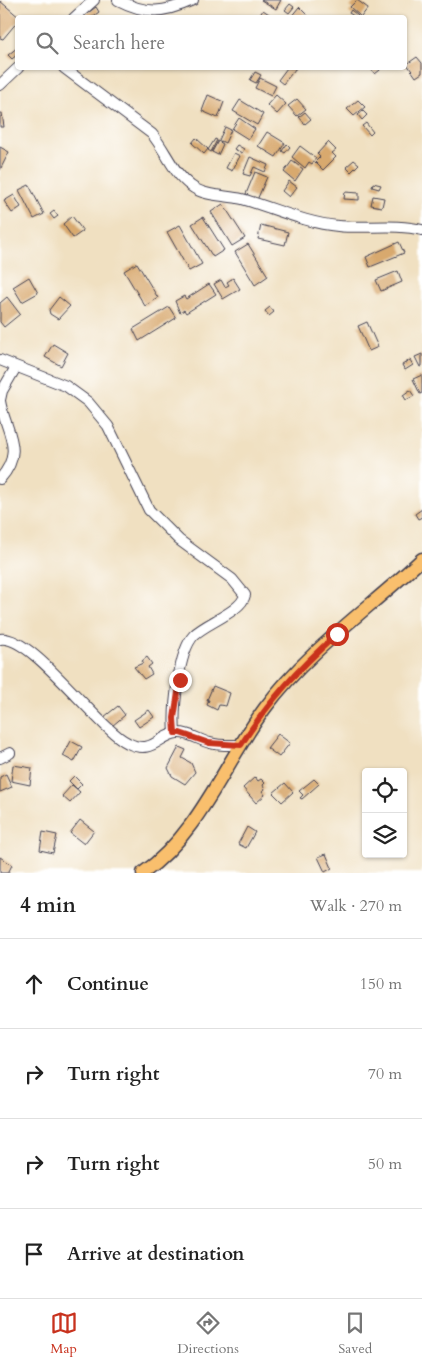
<!DOCTYPE html>
<html lang="en">
<head>
<meta charset="utf-8">
<style>
  :root { --surface:#fff; --page:#f2f2f2; --text:#222; --muted:#767676; --line:#e0e0e0; --accent:#c8321e }
  body { margin:0; font-family:Cardo,serif; background:var(--page); color:var(--text) }
  .controls { position:absolute; right:15px; bottom:15px; display:grid; overflow:hidden; border-radius:5px; box-shadow:0 1px 4px #0004 }
  .controls button { width:45px; height:45px; display:grid; place-items:center; padding:0; border:0; border-bottom:1px solid var(--line); background:var(--surface); color:var(--text); font:25px sans-serif }
  .stop { position:absolute; width:15px; height:15px; margin:-11px; border:4px solid #c8321e; border-radius:50%; background:#fff }
  .stop.end { background:#c8321e; border-color:#fff; box-shadow:0 1px 5px #0008 }
  .list { margin:0; padding:0; list-style:none }
  h2 { display:flex; justify-content:space-between; align-items:center; height:65px; margin:0; padding:0 20px; font-size:21px }
  h2 small { font-size:16px; font-weight:400; color:var(--muted) }
  .list li { display:grid; grid-template-columns:32px 1fr auto; gap:15px; align-items:center; box-sizing:border-box; height:90px; padding:0 20px; border-top:1px solid var(--line) }
  .list b { display:block; font-size:19px; white-space:nowrap }
  .list em { font-size:16px; font-style:normal; color:var(--muted) }
  .icon { flex:none; width:28px; height:28px; fill:none; stroke:currentColor; stroke-width:2; stroke-linecap:round; stroke-linejoin:round }
  .map { position:relative; flex:none; width:422px; height:873px; overflow:hidden }
  .search { position:absolute; background:var(--surface); box-shadow:0 1px 4px #0004; left:15px; right:15px; top:15px; height:55px; display:flex; align-items:center; gap:12px; box-sizing:border-box; padding:0 18px; border-radius:5px; color:var(--muted); font-size:19px }
  .sheet { height:425px; background:var(--surface) }
  nav { display:flex; justify-content:space-around; align-items:center; box-sizing:border-box; height:70px; border-top:1px solid var(--line); background:var(--surface); font-size:14px; color:var(--muted) }
  nav a { display:grid; justify-items:center; gap:2px }
  nav .on { color:var(--accent) }
  .map>svg:first-child { display:block }
</style>
</head>
<body>
<div class="map">
<svg width="422" height="873" viewBox="0 0 422 873">
  <rect width="100%" height="100%" fill="#fff"/>
  <filter id="ink" filterUnits="userSpaceOnUse"><feTurbulence type="fractalNoise" baseFrequency=".02" numOctaves="2"/><feDisplacementMap in="SourceGraphic" scale="10" xChannelSelector="R" yChannelSelector="G"/><feConvolveMatrix kernelMatrix="1 2 1 2 8 2 1 2 1" color-interpolation-filters="sRGB"/></filter>
  <filter id="wash" filterUnits="userSpaceOnUse"><feTurbulence type="fractalNoise" baseFrequency=".0096" numOctaves="4" result="noise"/><feDisplacementMap in="SourceGraphic" scale="20" xChannelSelector="R" yChannelSelector="G"/><feGaussianBlur stdDeviation="1.12" result="paint"/><feColorMatrix in="noise" values="0 0 0 0 0 0 0 0 0 0 0 0 0 0 0 0 0 1.4 0 .05"/><feComposite in="paint" operator="in"/></filter>
  <g filter="url(#wash)">
    <rect width="100%" height="100%" fill="#f0e0c1"/>
    <g id="blocks">
      <!-- building -->
      <path fill="#d8a96e" d="M261,0H281L276,9Z
        M357,0L368,8L361,17L350,7Z
        M0,1L20,18H18V21L3,39L0,38Z
        M290,4L294,7L289,13L285,10Z
        M96,7L99,12L91,18H81Z
        M299,7L310,18H290Z
        M263,10L275,18H258Z
        M351,10L358,16L357,18L349,13Z
        M18,47V54L12,59L8,55Z
        M417,57L422,63V73L416,77L407,64Z
        M287,68H296L283,84L278,80Z
        M370,68H379L380,70L375,74Z
        M255,72L261,75L256,83L250,80Z
        M260,78L276,86L271,96L255,88Z
        M208,95L224,102L218,118L202,111Z
        M276,95L286,104L277,114L267,105Z
        M297,99L306,109L297,116L288,106Z
        M240,100L263,114L257,125L233,111Z
        M358,100L365,107L354,116L347,109Z
        M363,111L367,115L362,120L358,115Z
        M305,112L311,119L305,124L299,117Z
        M0,113H2L4,127H0Z
        M239,118L255,129L248,139L232,129Z
        M366,123L373,132L370,135L362,126Z
        M225,127L231,130L225,143L219,140Z
        M267,132L285,143L276,157L258,146Z
        M196,138L208,149L204,154L192,143Z
        M215,139L217,140L211,152L208,150Z
        M218,141L223,144L218,155L212,152Z
        M328,142L336,150L332,153L336,157L323,170L315,162L320,157L317,154Z
        M287,144L290,147L285,153L282,151Z
        M237,145L244,149L242,153L234,149Z
        M300,146L316,158L312,164L309,162L305,168L292,157Z
        M0,147L9,152L0,170Z
        M234,153L240,156L232,171L226,168Z
        M250,157L268,165L265,172L254,167L250,176L243,174Z
        M354,160L359,164L351,172L346,167Z
        M292,161L303,169L295,181L284,172Z
        M255,172L267,177L257,200L246,194Z
        M289,181L297,187L289,197L282,191Z
        M373,183L381,185L379,189L372,187Z
        M29,185L44,214L34,219L19,190Z
        M345,192L359,193V200L344,199Z
        M14,195L21,207L12,213L4,201Z
        M373,196L384,198L382,207L371,205Z
        M223,204L245,238L232,246L211,212Z
        M54,211L58,216L54,219L50,214Z
        M72,216L83,231L73,238L63,224Z
        M203,217L224,250L213,257L192,224Z
        M180,225L202,264L189,271L167,232Z
        M261,225L288,232L285,245L258,239Z
        M399,242L404,253L370,267L366,257Z
        M248,244L268,276L255,285L235,252Z
        M137,263L158,298L145,306L124,271Z
        M398,271L402,282L381,291L376,280Z
        M29,277L38,293L22,302L13,287Z
        M233,278L240,289L223,299L214,284L221,280L225,287L229,285L227,282Z
        M209,284L216,294L186,313L184,310L180,313L175,301L184,296L186,299Z
        M7,297L20,314L4,327L0,322V303Z
        M59,297L70,306L58,319L50,314L49,310Z
        M169,307L176,318L139,341L133,329Z
        M270,307L274,312L269,316L265,311Z
        M367,322L378,347L369,351L358,326Z
        M53,344L68,353L61,366L45,357Z
        M422,354V366L420,367L415,357Z
        M410,360L413,365L405,370L402,365Z
        M422,375V393L420,394L413,379Z
        M410,390L414,396L406,400L403,395Z
        M422,509V517L418,519L415,514Z
        M147,657L152,664L148,667L152,674L144,679L134,667L143,663L142,661Z
        M213,686L230,693L226,706L219,705L217,710L207,705L209,700H207Z
        M118,706L125,715L112,726L104,717Z
        M149,710L154,717L139,727L134,720Z
        M278,734L290,743L279,757L267,748Z
        M71,741L82,747L74,762L63,756Z
        M179,747L186,750L182,758L191,763L195,772L185,784L172,776L168,768Z
        M13,765L32,768L30,785L11,781Z
        M6,774L12,787L0,792V777Z
        M74,776L82,784L77,789L69,781Z
        M255,777L258,781L261,779L265,783L263,785L265,789L262,791L265,795L256,803L243,788Z
        M314,779L319,784L302,799L300,798L303,795L299,791Z
        M285,783L293,792L282,802L273,793Z
        M72,785L80,792L70,803L62,796Z
        M80,820L94,831L84,844L70,833Z
        M247,827L255,832L246,848L238,844Z
        M43,832L57,835L53,853L40,850Z
        M326,854L332,868L325,872L318,857Z
        M0,857L12,865L8,873H0Z"/>
    </g>
  </g>
  <g filter="url(#ink)">
    <use href="#blocks" fill-opacity="0" stroke="#413e4f" stroke-width="1"/>
    <g fill="none" stroke-linecap="round" stroke-linejoin="round">
      <defs>
        <path id="minor" d="M118,0C147,15 164,13 193,0
          M74,18L94,0
          M64,68L152,134C166,151 173,173 191,186C205,197 226,195 242,199C274,208 305,223 338,226C365,229 395,223 422,230
          M0,85L18,68
          M0,360L66,386L88,402L108,426L149,510L179,540L232,579L245,595C242,611 206,623 194,635C178,652 173,710 175,733
          M0,400L2,391L16,367
          M0,401C5,431 26,450 0,479
          M0,639C32,634 97,728 128,743C153,756 159,734 178,733C189,732 200,741 210,743C220,746 231,745 241,745
          M0,758L10,753"/>
        <path id="major" d="M143,873C199,834 225,762 265,708C308,650 370,608 422,559"/>
      </defs>
      <!-- minor casing -->
      <use href="#minor" stroke="#413e4f" stroke-width="12"/>
      <!-- major casing -->
      <use href="#major" stroke="#413e4f" stroke-width="15"/>
      <!-- minor -->
      <use href="#minor" stroke="#fff" stroke-width="10"/>
      <!-- major -->
      <use href="#major" stroke="#f9bf6d" stroke-width="12"/>
    </g>
  </g>
  <g fill="none" stroke-linecap="round" stroke-linejoin="round" filter="url(#ink)">
    <!-- route -->
    <path stroke="#c8321e" stroke-width="6" d="M180,680L174,718L175,733H180L209,743L241,745C269,701 298,669 337,634"/>
  </g>
</svg>
<div class="controls">
<button><svg class="icon" aria-label="locate" viewBox="0 0 24 24"><circle cx="12" cy="12" r="6"/><path d="M12 2v4M12 18v4M2 12h4M18 12h4"/></svg></button>
<button><svg class="icon" aria-label="layers" viewBox="0 0 24 24"><path d="M12 4l9 5-9 5-9-5zM3 14l9 5 9-5"/></svg></button>
</div>
<div class="stop" style="left:337px;top:634px"></div>
<div class="stop end" style="left:180px;top:680px"></div>
<div class="search"><svg class="icon" aria-label="search" viewBox="0 0 24 24"><circle cx="10" cy="10" r="6"/><path d="M15 15l6 6"/></svg>Search here</div>
</div>
<section class="sheet">
<h2>4 min<small>Walk · 270 m</small></h2>
<ul class="list">
<li><svg class="icon" aria-label="ahead" viewBox="0 0 24 24"><path d="M12 20V5M6 11l6-6 6 6"/></svg><div><b>Continue</b></div><em>150 m</em></li>
<li><svg class="icon" aria-label="right" viewBox="0 0 24 24"><path d="M7 20v-9h11M14 6l5 5-5 5"/></svg><div><b>Turn right</b></div><em>70 m</em></li>
<li><svg class="icon" aria-label="right" viewBox="0 0 24 24"><path d="M7 20v-9h11M14 6l5 5-5 5"/></svg><div><b>Turn right</b></div><em>50 m</em></li>
<li><svg class="icon" aria-label="arrive" viewBox="0 0 24 24"><path d="M6 21V4h12l-3 4 3 4H6"/></svg><div><b>Arrive at destination</b></div></li>
</ul>
</section>
<nav>
<a class="on"><svg class="icon" aria-label="map" viewBox="0 0 24 24"><path d="M3 6l6-2 6 2 6-2v14l-6 2-6-2-6 2zM9 4v14M15 6v14"/></svg>Map</a>
<a><svg class="icon" aria-label="directions" viewBox="0 0 24 24"><path d="M12 3l9 9-9 9-9-9zM9 14v-3h6M13 9l2 2-2 2"/></svg>Directions</a>
<a><svg class="icon" aria-label="saved" viewBox="0 0 24 24"><path d="M7 4h10v16l-5-4-5 4z"/></svg>Saved</a>
</nav>
</body>
</html>
